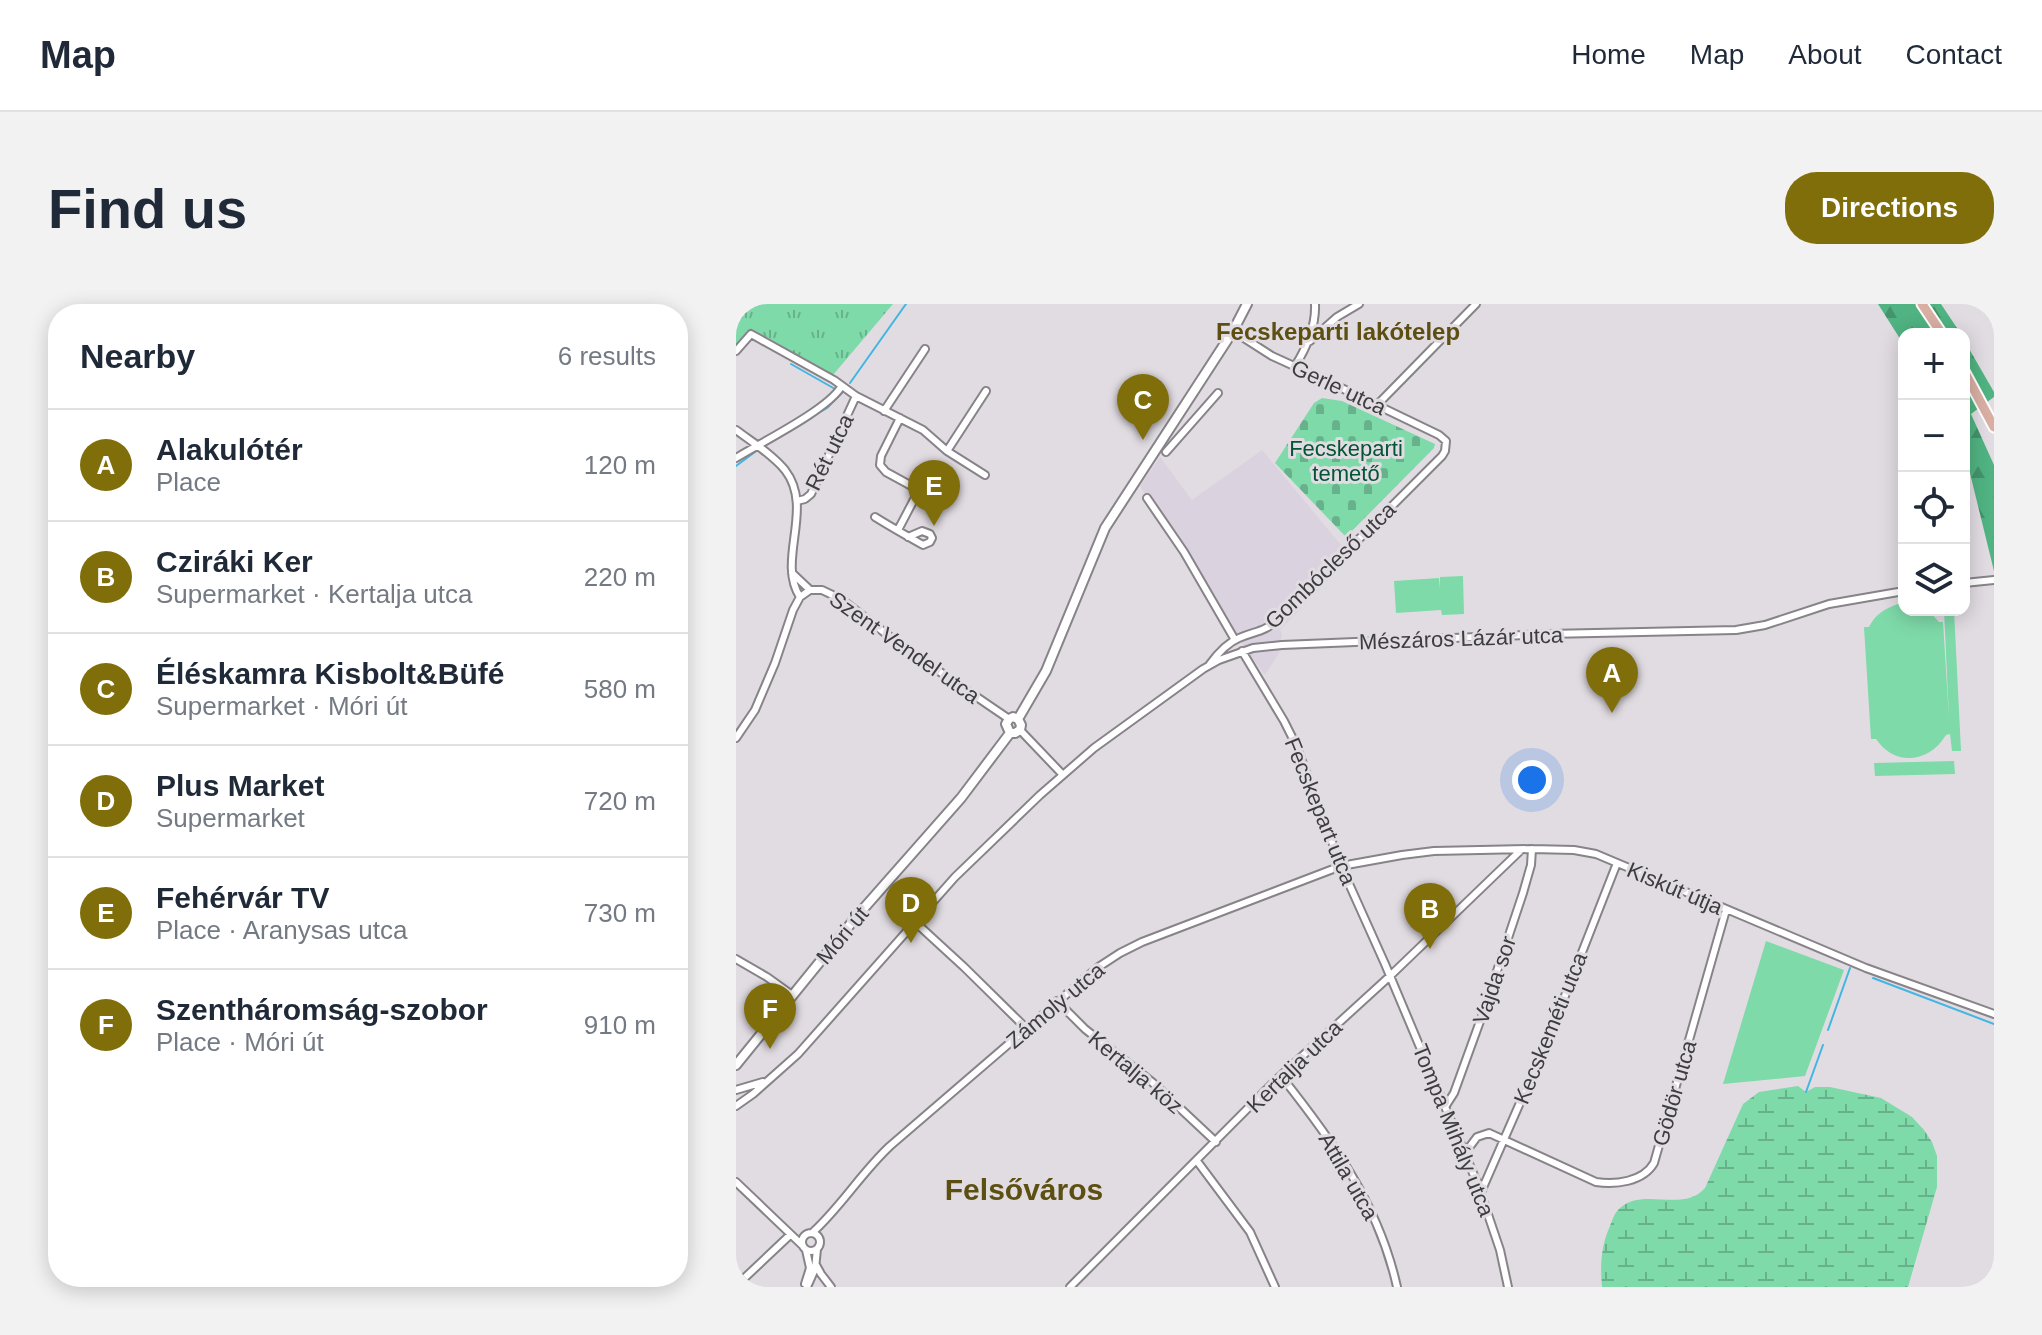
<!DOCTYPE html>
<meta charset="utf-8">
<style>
:root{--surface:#fff;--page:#f2f2f3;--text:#1f2937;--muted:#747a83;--line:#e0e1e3;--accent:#7f6e0a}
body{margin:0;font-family:Helvetica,sans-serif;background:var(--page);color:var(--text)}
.controls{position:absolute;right:24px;top:24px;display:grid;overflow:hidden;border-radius:16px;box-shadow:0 4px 20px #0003}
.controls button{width:72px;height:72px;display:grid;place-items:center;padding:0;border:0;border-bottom:2px solid var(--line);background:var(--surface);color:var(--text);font:40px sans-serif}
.you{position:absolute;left:796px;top:476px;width:28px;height:28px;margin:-20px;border:6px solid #fff;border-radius:50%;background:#1a73e8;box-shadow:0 0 0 12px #1a73e833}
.badge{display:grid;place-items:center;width:52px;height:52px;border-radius:50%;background:var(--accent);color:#fff;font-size:26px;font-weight:700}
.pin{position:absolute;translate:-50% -66px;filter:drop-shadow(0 2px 4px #0008)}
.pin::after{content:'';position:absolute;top:42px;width:28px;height:24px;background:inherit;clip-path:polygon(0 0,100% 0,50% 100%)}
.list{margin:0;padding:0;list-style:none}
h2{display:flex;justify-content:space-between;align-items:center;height:104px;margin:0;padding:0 32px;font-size:34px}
h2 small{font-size:26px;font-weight:400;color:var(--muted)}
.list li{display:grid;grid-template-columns:52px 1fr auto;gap:24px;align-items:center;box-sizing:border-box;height:112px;padding:0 32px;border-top:2px solid var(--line)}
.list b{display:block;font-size:30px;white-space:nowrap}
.list p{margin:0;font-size:26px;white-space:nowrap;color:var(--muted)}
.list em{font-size:26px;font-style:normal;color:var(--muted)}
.icon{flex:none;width:44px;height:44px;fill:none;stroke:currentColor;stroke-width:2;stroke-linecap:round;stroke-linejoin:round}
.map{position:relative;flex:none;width:1258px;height:983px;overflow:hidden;border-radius:32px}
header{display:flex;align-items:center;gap:48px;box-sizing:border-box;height:112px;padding:0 40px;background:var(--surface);border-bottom:2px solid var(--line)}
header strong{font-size:38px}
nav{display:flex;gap:44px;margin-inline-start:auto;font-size:28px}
.intro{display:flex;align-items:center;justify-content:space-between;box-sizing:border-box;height:192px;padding:0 48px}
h1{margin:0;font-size:56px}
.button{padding:20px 36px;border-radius:32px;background:var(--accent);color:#fff;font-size:28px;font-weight:700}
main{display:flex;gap:48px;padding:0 48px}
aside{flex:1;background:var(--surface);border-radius:32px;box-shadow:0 4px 20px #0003}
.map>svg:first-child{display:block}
.built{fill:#dbd2df}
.forest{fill:url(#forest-firs)}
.wetland{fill:url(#wetland-marsh)}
.cemetery{fill:url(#cemetery-stones)}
.park{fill:url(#park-tufts)}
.pitch{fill:#7edaa9}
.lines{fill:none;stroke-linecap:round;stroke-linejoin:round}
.stream{stroke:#42b6e2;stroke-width:2}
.street-casing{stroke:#878389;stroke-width:10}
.secondary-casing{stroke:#878389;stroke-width:12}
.primary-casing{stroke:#fff;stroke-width:13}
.street{stroke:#fff;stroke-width:6}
.secondary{stroke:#fff;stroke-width:8}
.primary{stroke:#d9afa4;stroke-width:9}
.labels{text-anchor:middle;stroke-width:6;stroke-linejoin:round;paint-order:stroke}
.street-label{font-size:22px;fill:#3d3c3e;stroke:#e1dce2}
.park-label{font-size:22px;fill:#035535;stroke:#e1dce2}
.neighbourhood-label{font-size:24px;font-weight:bold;fill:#5c4f11;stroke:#e1dce2}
.district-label{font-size:30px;font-weight:bold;fill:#5c4f11;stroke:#e1dce2}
</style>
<header>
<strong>Map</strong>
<nav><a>Home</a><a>Map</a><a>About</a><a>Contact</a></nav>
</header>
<div class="intro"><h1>Find us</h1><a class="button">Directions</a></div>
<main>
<aside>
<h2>Nearby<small>6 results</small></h2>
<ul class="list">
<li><span class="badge">A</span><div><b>Alakulótér</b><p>Place</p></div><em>120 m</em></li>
<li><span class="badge">B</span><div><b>Cziráki Ker</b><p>Supermarket · Kertalja utca</p></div><em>220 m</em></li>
<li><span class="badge">C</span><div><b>Éléskamra Kisbolt&amp;Büfé</b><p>Supermarket · Móri út</p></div><em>580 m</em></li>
<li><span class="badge">D</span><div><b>Plus Market</b><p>Supermarket</p></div><em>720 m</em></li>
<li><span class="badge">E</span><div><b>Fehérvár TV</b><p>Place · Aranysas utca</p></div><em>730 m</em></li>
<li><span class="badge">F</span><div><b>Szentháromság-szobor</b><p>Place · Móri út</p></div><em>910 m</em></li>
</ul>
</aside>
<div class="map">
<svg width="1258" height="983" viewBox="0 0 1258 983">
<defs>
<pattern id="forest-firs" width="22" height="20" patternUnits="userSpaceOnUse" patternTransform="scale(2)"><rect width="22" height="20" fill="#50b381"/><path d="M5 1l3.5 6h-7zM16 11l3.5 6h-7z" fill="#44936b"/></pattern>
<pattern id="wetland-marsh" width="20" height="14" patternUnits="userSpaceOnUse" patternTransform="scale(2)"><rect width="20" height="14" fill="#7edaa9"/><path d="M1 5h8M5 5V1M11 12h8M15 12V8" fill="none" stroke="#68b28b"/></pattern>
<pattern id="cemetery-stones" width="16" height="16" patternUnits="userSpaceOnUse" patternTransform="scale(2)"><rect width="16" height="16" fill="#7edaa9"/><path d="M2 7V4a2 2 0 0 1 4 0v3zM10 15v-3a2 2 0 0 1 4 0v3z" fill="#68b28b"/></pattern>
<pattern id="park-tufts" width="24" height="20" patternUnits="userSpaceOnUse" patternTransform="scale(2)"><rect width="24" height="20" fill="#7edaa9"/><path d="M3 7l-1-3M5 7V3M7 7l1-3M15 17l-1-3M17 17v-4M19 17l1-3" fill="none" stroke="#68b28b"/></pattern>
</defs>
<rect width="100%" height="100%" fill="#e1dce2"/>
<!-- built -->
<path class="built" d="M 526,146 L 615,253 L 544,326 L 546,331 L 543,349 L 529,371 L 499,331 L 404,182 L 424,153 L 456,196 Z"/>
<!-- forest -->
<path class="forest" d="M 1142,0 L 1205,0 L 1225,30 L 1168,30 L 1168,41 Z
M 1228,36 L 1258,88 L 1258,93 L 1235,110 L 1258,161 L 1258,267 L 1228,145 Z"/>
<!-- wetland -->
<path class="wetland" d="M 1062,782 L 1070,788 L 1079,783 L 1094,783 L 1145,794 L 1176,813 L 1188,826 L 1196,838 L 1201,852 L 1201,883 L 1172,983 L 866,983 C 864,961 865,942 874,922 C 876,917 878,910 882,906 C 905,881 947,910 969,884 L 1007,800 L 1023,788 Z"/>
<!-- cemetery -->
<path class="cemetery" d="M 586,94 L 606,97 L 699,140 L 698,144 L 610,233 L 539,159 L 578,99 Z"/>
<!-- park -->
<path class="park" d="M 0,0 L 157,0 L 97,71 L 16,25 L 0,45 Z"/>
<!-- pitch -->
<path class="pitch" d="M 727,272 L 728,310 L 706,311 L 705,306 L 660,309 L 658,277 L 703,274 L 704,285 L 704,273 Z
M 1162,300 L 1168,300 L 1168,306 L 1192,306 L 1203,318 L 1207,318 L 1213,415 L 1208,306 L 1218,306 L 1225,447 L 1216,447 L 1214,430 L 1210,431 C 1193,459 1159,463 1140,435 L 1135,435 L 1128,323 L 1133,323 C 1140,309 1149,305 1162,300 Z
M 1218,457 L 1219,470 L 1139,472 L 1138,459 Z
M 1030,637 L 1108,666 L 1069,772 L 987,780 Z"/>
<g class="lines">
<!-- stream -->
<path class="stream" d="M 55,60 L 99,85
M 114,79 L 170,0
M 62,121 L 91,104 L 106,89
M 28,142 L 40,135
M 0,162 L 23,145
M 1137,674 L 1258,720
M 1092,726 L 1114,664
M 1070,788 L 1087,741"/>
<defs>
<path id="street" d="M 574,37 L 601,13 L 623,0
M 0,47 L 15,30 L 98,76 L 120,92 L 187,126 L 211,147 L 249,171
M 559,62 C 571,43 580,23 579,0
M 641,101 L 740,0
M 148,107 L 189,45
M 164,114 L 145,152 L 144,161 L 150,168 L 194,192
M 0,126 C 16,138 36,150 49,166 C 79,205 40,256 64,293
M 211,147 L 250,87
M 430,148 L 482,89
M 0,154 C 26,138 91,106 105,83
M 411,194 L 448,248 L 499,336
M 61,197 L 69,195 L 75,190 L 120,92
M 139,213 C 155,223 171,232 187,241 L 194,238 L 196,234 L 194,230 L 186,227 L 172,233
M 162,226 L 183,186
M 56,269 L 74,286
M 1228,279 L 1258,276
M 506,347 L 548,417 L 560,441 L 605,562 L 649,660 L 742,881 L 764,946 L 772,983
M 474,360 C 482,349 491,339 503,334 C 522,326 526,329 543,315 L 706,152 L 709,147 L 710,137 L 703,131 L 593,78 L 536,52 L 497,27
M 284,426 L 327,471
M 0,434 L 19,406 L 39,359 L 57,306 L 64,293 L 74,286 L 86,286 L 105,295 L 166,342 L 273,415
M 179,618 L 228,663 L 290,724
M 0,655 L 31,673 L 56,691
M 321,697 L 349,725 L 416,778 L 480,838
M 545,772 C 596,836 643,901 661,983
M 0,786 L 27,778
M 0,802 L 17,790 L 62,750 L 219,573 L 304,491 L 358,444 L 467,365 L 483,356 L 517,344 L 546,341 L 812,330 L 1000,326 L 1029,321 L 1093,300 L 1168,287
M 709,803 L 718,789 L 747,709 L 787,589 L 795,561 L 796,545
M 729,849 L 741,833 L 753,829 L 860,878 C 879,881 907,878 918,859 L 990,606
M 461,857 L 514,928 L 539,983
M 0,878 L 66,941
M 745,888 L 814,730 L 881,559
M66 938a9 9 0 1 1 18 0a9 9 0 1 1-18 0Z
M 76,929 C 105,903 125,869 154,842 L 361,664 L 384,649 L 406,638 L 605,562 L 666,551 L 698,547 L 796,545 L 838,546 L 860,550 L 1130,664 L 1258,710
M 80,961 L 85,970 L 95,983
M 69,980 L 74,964 L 70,946
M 0,982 L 54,931
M 71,983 L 79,965 L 81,945
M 334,983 L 539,777 L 654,672 L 785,546"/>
<path id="secondary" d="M 282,415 L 310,367 L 369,224 L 497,27 L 511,0
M 274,429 L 270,420 L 273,415 L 277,413 L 282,415
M 274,429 L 279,429 L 284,426 L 285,421 L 282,415
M 0,761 L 121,612 L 225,494 L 274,429"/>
<path id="primary" d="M 1186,0 L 1206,30
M 1228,67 L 1258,123"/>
</defs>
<!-- street casing -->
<use href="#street" class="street-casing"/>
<!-- secondary casing -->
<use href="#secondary" class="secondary-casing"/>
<!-- primary casing -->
<use href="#primary" class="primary-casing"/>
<!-- street -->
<use href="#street" class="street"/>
<!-- secondary -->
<use href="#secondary" class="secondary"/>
<!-- primary -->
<use href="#primary" class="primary"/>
</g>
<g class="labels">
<!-- street labels -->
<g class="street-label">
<text transform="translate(603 83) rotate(25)" y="8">Gerle utca</text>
<text transform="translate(93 148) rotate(-64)" y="8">Rét utca</text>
<text transform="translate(594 261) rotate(-44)" y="8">Gombócleső utca</text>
<text transform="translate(725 334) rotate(-2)" y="8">Mészáros Lázár utca</text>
<text transform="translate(169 343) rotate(35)" y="8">Szent Vendel utca</text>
<text transform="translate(585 507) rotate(68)" y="8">Fecskepart utca</text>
<text transform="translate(939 584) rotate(23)" y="8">Kiskút útja</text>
<text transform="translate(106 631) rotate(-50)" y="8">Móri út</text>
<text transform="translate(758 676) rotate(-71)" y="8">Vajda sor</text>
<text transform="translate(319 701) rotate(-40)" y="8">Zámoly utca</text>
<text transform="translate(814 724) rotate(-68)" y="8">Kecskeméti utca</text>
<text transform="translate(558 762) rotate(-44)" y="8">Kertalja utca</text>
<text transform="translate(400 768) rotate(40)" y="8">Kertalja köz</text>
<text transform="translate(938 789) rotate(-74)" y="8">Gödör utca</text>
<text transform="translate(718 826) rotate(68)" y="8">Tompa Mihály utca</text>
<text transform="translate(613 872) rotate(60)" y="8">Attila utca</text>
</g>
<!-- park labels -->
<g class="park-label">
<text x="610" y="152">Fecskeparti<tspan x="610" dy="25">temető</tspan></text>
</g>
<!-- neighbourhood labels -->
<g class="neighbourhood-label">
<text x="602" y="36">Fecskeparti lakótelep</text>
</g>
<!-- district labels -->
<g class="district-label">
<text x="288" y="896">Felsőváros</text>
</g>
</g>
</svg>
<div class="controls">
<button>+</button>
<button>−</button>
<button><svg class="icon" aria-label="locate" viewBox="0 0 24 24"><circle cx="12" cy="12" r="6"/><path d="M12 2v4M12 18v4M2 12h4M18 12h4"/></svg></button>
<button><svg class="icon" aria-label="layers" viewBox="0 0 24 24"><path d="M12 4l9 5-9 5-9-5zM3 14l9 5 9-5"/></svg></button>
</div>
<div class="you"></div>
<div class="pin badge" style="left:876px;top:409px">A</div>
<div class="pin badge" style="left:694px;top:645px">B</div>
<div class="pin badge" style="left:407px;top:136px">C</div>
<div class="pin badge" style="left:175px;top:639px">D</div>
<div class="pin badge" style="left:198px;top:222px">E</div>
<div class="pin badge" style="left:34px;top:745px">F</div>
</div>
</main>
